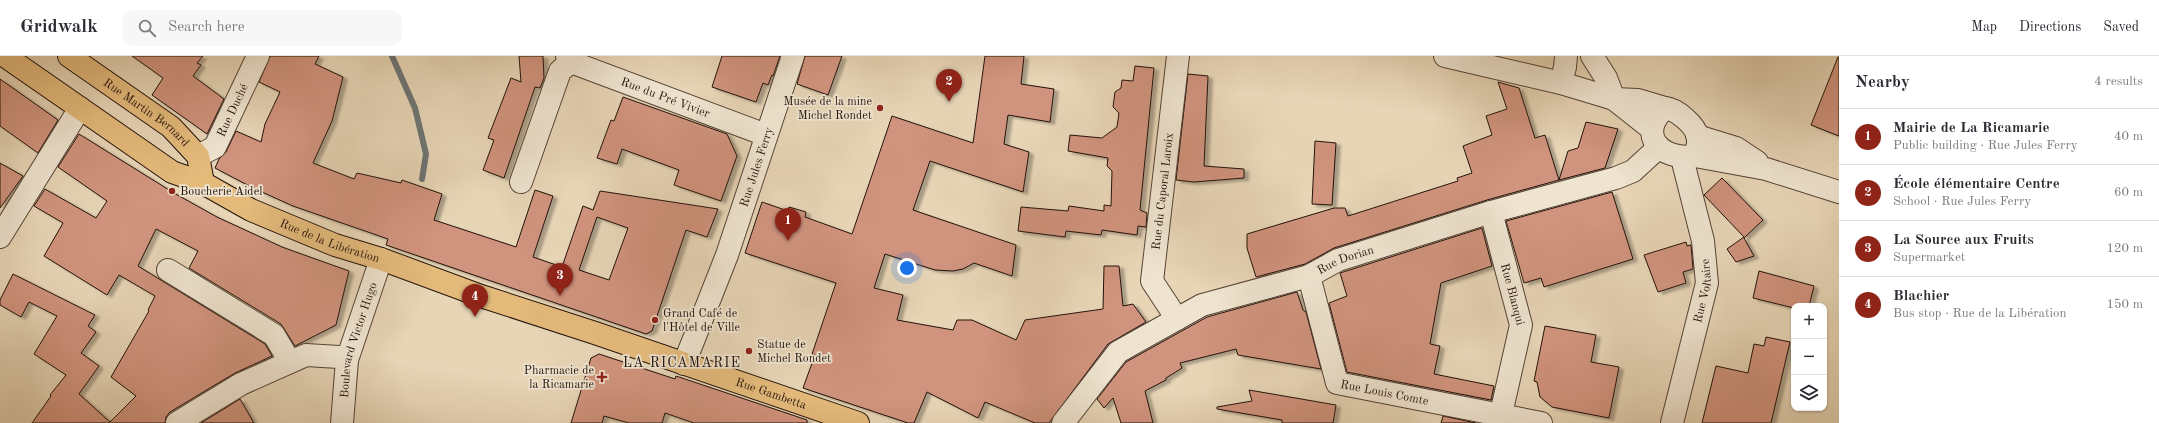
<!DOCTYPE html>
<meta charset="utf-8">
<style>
:root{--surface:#fff;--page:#f7f7f7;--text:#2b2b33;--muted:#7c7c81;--line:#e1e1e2;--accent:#8f2418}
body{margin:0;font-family:"Old Standard TT",serif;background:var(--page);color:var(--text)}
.controls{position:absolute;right:12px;bottom:12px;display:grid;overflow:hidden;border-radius:8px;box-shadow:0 1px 3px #0004}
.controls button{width:36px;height:36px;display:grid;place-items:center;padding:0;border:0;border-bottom:1px solid var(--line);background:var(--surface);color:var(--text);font:20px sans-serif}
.you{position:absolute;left:907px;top:212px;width:14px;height:14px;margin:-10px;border:3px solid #fff;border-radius:50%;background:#1a73e8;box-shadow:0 0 0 6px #1a73e833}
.badge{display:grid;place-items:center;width:26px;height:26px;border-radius:50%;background:var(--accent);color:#fff;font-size:13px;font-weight:700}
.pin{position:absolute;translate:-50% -33px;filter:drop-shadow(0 1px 2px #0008)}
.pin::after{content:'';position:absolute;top:21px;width:14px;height:12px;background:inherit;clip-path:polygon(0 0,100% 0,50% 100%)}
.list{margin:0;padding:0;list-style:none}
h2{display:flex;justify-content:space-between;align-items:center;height:52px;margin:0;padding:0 16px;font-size:17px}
h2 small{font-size:13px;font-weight:400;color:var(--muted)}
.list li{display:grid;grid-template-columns:26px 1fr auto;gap:12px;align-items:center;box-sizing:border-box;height:56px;padding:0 16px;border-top:1px solid var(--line)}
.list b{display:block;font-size:15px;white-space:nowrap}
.list p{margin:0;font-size:13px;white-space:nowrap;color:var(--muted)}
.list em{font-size:13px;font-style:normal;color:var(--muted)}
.icon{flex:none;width:22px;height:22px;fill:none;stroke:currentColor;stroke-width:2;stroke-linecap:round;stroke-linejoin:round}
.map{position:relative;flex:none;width:1839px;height:367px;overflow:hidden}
header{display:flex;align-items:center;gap:24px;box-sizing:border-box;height:56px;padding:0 20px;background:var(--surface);border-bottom:1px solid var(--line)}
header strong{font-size:19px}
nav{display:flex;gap:22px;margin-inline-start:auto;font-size:14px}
.search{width:280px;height:36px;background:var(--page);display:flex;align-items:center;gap:10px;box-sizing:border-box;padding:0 14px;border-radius:12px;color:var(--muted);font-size:15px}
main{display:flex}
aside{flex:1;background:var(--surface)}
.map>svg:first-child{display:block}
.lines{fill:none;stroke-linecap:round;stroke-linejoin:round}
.stream{stroke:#6c7474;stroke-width:6}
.building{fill:#d0937d;stroke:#23120b;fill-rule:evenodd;filter:url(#shadow)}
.minor-casing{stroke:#544336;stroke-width:24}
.major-casing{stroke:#23120b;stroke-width:24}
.minor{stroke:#efe4d0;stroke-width:22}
.major{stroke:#e4ba7b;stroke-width:22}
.poi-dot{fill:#8f2418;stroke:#efe4d0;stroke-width:1.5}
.labels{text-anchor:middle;stroke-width:3.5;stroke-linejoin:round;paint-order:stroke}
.street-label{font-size:12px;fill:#23120b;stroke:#efe4d0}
.poi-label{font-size:12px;fill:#23120b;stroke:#efe4d0;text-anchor:start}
.quarter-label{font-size:14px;letter-spacing:1px;fill:#23120b;stroke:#efe4d0}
</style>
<header>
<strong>Gridwalk</strong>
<div class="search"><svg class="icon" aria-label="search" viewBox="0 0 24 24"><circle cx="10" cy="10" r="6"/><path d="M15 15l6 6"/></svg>Search here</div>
<nav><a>Map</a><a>Directions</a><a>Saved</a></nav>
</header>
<main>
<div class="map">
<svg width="1839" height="367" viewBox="0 0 1839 367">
<defs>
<filter id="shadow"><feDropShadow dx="4.5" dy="2.5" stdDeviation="1" flood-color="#0004"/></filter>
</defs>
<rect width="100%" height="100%" fill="#e7d5b6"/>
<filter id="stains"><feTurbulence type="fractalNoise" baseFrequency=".005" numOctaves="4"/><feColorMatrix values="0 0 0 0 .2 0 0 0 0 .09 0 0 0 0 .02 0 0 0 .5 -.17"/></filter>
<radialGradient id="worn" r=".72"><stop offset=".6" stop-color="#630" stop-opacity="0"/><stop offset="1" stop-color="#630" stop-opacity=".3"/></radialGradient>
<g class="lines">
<!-- stream -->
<path class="stream" d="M 392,0 L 415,52 L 426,98 L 422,123"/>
</g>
<!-- building -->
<path class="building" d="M 132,0 L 203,0 L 197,7 L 201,9 L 193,20 L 224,43 L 207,78 L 152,39 L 163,22 Z
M 270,0 L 319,0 L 315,8 L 343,21 L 332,65 L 313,107 L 354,123 L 357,117 L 401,127 L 402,124 L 442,138 L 434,164 L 516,191 L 535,134 L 553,140 L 533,201 L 562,211 L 583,150 L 593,154 L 600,135 L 718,153 L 707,181 L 686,174 L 652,275 L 646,278 L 386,189 L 388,183 L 293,150 L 253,132 L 215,112 L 219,103 L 226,96 L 236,75 L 261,86 L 265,68 L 280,36 L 259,26 ZM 597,161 L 628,172 L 609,224 L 579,214 Z
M 519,0 L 543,0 L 544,22 L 540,32 L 535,31 L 504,122 L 483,114 L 494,84 L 488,82 L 511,22 L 521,26 Z
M 722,0 L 780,0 L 773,20 L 772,19 L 768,29 L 763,27 L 756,46 L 712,31 Z
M 805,0 L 842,0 L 828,39 L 797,28 Z
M 985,0 L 1024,0 L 1021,28 L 1054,33 L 1050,66 L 1008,59 L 1004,88 L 1029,96 L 1023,136 L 930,105 L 913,154 L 1016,189 L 1012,220 L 974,207 L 963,213 L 953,215 L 935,214 L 885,198 L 874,232 L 903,239 L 897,264 L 953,274 L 957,264 L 972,264 L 1016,284 L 1025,264 L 1103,253 L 1104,210 L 1119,210 L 1123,250 L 1133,248 L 1146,266 L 1108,288 L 1049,367 L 1035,367 L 985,346 L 978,362 L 927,336 L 914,367 L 908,367 L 803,332 L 815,299 L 812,298 L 836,227 L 745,197 L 762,146 L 788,155 L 789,151 L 806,156 L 805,161 L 852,178 L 892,60 L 973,87 Z
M 1838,1 L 1839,1 L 1839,80 L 1811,69 Z
M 1135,10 L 1154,12 L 1140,154 L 1147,157 L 1146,171 L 1138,170 L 1137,179 L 1102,174 L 1101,179 L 1066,175 L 1065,181 L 1018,175 L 1021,151 L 1068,155 L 1069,150 L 1104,155 L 1104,149 L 1111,150 L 1112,115 L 1107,110 L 1108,102 L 1068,95 L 1070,79 L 1102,82 L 1117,71 L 1119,57 L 1113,51 L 1115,36 L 1121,32 L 1122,24 L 1133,25 Z
M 1188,18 L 1208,20 L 1204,110 L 1244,113 L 1244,122 L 1194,126 L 1176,124 Z
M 0,23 L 58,64 L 38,97 L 0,70 Z
M 1498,26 L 1519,32 L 1535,82 L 1545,79 L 1559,124 L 1487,144 L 1334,192 L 1305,208 L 1256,221 L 1247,192 L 1247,178 L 1334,152 L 1345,152 L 1348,160 L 1458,125 L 1457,122 L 1472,117 L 1463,90 L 1492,79 L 1486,60 L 1507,53 Z
M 623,41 L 727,78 L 737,100 L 721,145 L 674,129 L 679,114 L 622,93 L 617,108 L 597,102 L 611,64 L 614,65 Z
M 1586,66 L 1618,73 L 1605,112 L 1559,124 L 1568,95 L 1578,92 Z
M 79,78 L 174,137 L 217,161 L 282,191 L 349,215 L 336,269 L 295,290 L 281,268 L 189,212 L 198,195 L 156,173 L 138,210 L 265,288 L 272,300 L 235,317 L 170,356 L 166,361 L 165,367 L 32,367 L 51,340 L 50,339 L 66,319 L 34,298 L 57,260 L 29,246 L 21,261 L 0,249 L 0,244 L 13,218 L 95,259 L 88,270 L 96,276 L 81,297 L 99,310 L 79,338 L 110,366 L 136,340 L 111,321 L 149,255 L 148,254 L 155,240 L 119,219 L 107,239 L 44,200 L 63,167 L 34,150 L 45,133 L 96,162 L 107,145 L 58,111 Z
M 1315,85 L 1336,87 L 1332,149 L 1312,148 Z
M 0,107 L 23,120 L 0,152 Z
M 1722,122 L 1763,164 L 1744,182 L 1754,200 L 1736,206 L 1727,193 L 1744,181 L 1704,139 Z
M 1612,136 L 1633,203 L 1544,231 L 1541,222 L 1524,227 L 1506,165 Z
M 1482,172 L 1492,210 L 1441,227 L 1430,288 L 1440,290 L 1434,318 L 1494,330 L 1491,344 L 1347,316 L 1329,247 L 1347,240 L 1340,217 Z
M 1686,186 L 1687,190 L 1691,189 L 1693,213 L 1683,216 L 1686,227 L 1658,236 L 1644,199 Z
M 1759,215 L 1814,230 L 1809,250 L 1794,250 L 1794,252 L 1753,242 Z
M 1297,236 L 1303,254 L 1306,256 L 1321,313 L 1238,299 L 1236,293 L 1180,307 L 1182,312 L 1166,322 L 1166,324 L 1145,335 L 1153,367 L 1121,367 L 1113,342 L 1104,352 L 1097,343 L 1126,306 L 1207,261 Z
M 1545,270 L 1596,279 L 1591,306 L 1619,311 L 1609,362 L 1552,351 L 1540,341 L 1537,326 L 1534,325 Z
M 1766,281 L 1790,286 L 1771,367 L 1702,367 L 1716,310 L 1748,317 L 1754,288 L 1764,290 Z
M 599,298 L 675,323 L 676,320 L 807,364 L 807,367 L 694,367 L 665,357 L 662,367 L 629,367 L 604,360 L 602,367 L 571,367 L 591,302 Z
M 1249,334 L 1336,349 L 1333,367 L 1282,367 L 1282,364 L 1217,353 L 1217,351 L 1252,345 Z
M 240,343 L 254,367 L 201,367 Z
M 1443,360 L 1476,367 L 1441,367 Z"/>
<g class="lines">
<defs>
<g id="minor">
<path id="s1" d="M 567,0 L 571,6 L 766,79"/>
<path d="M 1445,0 L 1561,27 L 1614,43 L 1638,44 L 1665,52"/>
<path d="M 1592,0 L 1606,22 L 1614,43"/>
<path d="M 1561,27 L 1565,11 L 1566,0"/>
<path d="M 1614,43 L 1652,73"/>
<path d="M 1665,52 C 1677,53 1695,69 1698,81 C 1699,88 1697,94 1695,100 C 1661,105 1636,79 1665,52 Z"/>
<path d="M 1697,80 L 1736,92 L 1757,106"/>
<path id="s2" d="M 198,100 L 215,91 L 258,0"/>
<path d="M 1695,100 L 1766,113 L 1839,136"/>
<path d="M 521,126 L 560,15 L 571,6"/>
<path id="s3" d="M 1491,156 L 1521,269 L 1499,367"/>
<path d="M 0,181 L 80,52"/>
<path d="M 168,214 L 274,279 L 290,306"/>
<path id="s4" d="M 1309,220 L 1337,327 L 1541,367"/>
<path id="s5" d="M 1177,263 L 1152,225 L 1178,0"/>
<path id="s6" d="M 684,308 L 727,199 L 793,0"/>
<path d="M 177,367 L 241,328 L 306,299 L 339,301 L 347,304"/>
<path id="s7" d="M 342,367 L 347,304 L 381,203"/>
<path id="s8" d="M 1063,367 L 1118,296 L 1202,249 L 1309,220 L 1338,204 L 1491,156 L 1616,122 L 1633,115 L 1659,91"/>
<path id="s9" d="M 1672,367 L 1707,227 L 1703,185 L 1682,102"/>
</g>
<g id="major">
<path id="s10" d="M 5,0 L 172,116 L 203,127 L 251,154 L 335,189 L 381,203 L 481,240 L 595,277 L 858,367"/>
<path id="s11" d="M 69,0 L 171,71 L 198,100 L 203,127"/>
</g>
</defs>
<!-- minor casing -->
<use href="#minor" class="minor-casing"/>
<!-- major casing -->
<use href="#major" class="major-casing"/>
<!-- minor -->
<use href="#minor" class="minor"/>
<!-- major -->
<use href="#major" class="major"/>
</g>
<!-- markers -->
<g class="poi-dot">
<circle cx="880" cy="52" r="4"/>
<circle cx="172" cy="135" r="4"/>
<circle cx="655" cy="264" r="4"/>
<circle cx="749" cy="295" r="4"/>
<path d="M600 315h4v4h4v4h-4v4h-4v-4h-4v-4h4z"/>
</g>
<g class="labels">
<!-- street labels -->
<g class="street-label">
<text dy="4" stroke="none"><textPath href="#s1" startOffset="108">Rue du Pré Vivier</textPath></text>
<text dy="4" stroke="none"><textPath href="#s2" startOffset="60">Rue Duché</textPath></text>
<text dy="4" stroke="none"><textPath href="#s11" startOffset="96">Rue Martin Bernard</textPath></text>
<text dy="4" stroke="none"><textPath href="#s6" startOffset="210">Rue Jules Ferry</textPath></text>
<text dy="4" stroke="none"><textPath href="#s5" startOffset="136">Rue du Caporal Laroix</textPath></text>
<text dy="4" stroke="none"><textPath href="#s10" startOffset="376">Rue de la Libération</textPath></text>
<text dy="4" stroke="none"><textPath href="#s8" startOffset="337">Rue Dorian</textPath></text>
<text dy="4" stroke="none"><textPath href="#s9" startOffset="136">Rue Voltaire</textPath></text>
<text dy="4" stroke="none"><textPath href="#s3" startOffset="85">Rue Blanqui</textPath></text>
<text dy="4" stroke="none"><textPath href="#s7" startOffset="85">Boulevard Victor Hugo</textPath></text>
<text dy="4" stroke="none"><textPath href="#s4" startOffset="159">Rue Louis Comte</textPath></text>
<text dy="4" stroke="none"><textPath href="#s10" startOffset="843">Rue Gambetta</textPath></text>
</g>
<!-- poi labels -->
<g class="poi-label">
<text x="872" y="49" text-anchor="end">Musée de la mine<tspan x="872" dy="14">Michel Rondet</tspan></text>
<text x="180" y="139">Boucherie Aidel</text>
<text x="663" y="261">Grand Café de<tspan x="663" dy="14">l'Hôtel de Ville</tspan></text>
<text x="757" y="292">Statue de<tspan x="757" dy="14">Michel Rondet</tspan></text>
<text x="594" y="318" text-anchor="end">Pharmacie de<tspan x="594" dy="14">la Ricamarie</tspan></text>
</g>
<!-- quarter labels -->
<g class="quarter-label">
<text x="682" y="311">LA RICAMARIE</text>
</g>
</g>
<rect width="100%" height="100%" filter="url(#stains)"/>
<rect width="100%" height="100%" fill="url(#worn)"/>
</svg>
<div class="controls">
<button>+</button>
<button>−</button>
<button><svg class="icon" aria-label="layers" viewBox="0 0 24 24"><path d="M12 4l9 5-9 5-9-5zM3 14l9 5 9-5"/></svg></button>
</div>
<div class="you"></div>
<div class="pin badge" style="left:788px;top:185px">1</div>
<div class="pin badge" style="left:949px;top:46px">2</div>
<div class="pin badge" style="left:560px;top:240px">3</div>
<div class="pin badge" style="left:475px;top:261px">4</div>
</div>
<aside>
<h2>Nearby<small>4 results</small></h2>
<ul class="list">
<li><span class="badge">1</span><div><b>Mairie de La Ricamarie</b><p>Public building · Rue Jules Ferry</p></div><em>40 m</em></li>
<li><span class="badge">2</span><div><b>École élémentaire Centre</b><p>School · Rue Jules Ferry</p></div><em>60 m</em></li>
<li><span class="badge">3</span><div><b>La Source aux Fruits</b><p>Supermarket</p></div><em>120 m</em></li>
<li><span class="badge">4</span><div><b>Blachier</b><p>Bus stop · Rue de la Libération</p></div><em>150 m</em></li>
</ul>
</aside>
</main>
